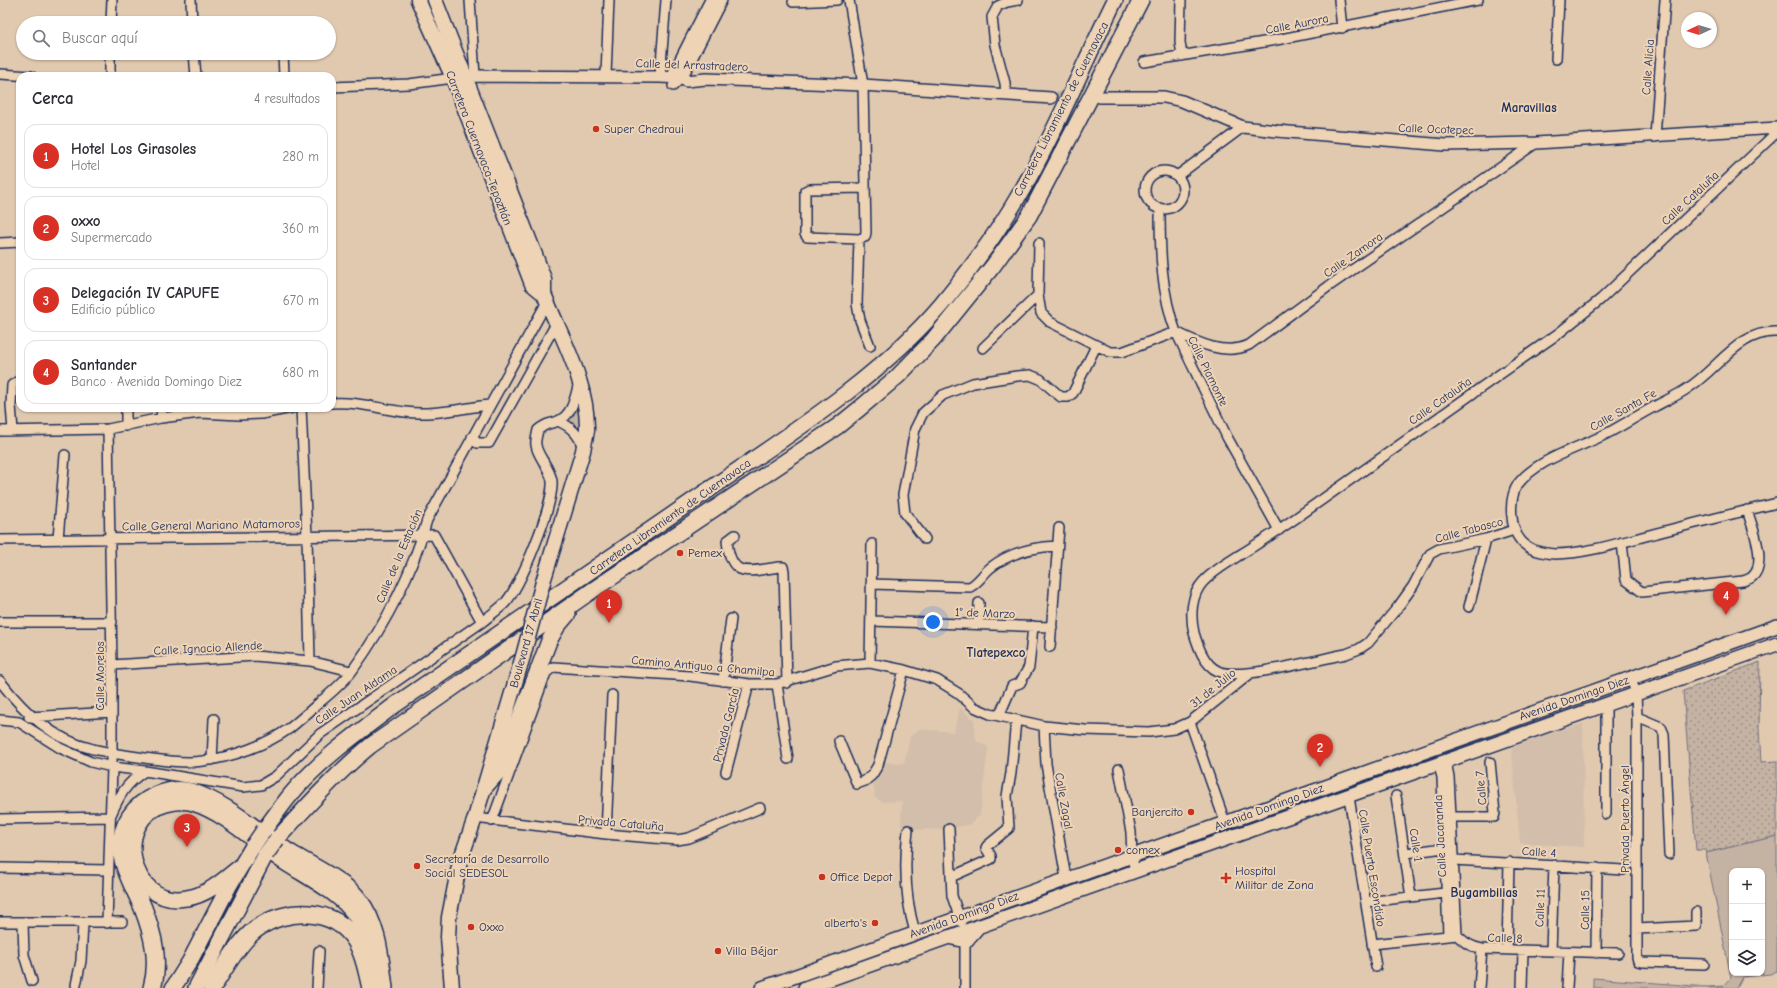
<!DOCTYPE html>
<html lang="es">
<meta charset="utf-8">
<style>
:root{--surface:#fff;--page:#f7f7f7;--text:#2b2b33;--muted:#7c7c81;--line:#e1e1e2;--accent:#d93025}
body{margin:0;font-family:"Comic Neue",sans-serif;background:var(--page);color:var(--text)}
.controls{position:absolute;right:12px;bottom:12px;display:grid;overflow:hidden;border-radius:8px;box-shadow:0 1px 3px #0004}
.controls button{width:36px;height:36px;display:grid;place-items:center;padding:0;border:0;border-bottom:1px solid var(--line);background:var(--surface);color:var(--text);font:20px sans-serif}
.compass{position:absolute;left:1681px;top:12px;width:36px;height:36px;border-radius:50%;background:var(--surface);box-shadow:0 1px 3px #0004;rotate:266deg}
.you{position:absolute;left:933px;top:622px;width:14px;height:14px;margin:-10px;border:3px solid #fff;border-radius:50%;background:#1a73e8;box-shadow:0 0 0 6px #1a73e833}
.badge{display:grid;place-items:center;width:26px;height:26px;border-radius:50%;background:var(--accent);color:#fff;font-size:13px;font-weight:700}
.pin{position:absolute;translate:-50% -33px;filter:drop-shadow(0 1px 2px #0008)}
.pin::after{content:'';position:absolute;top:21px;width:14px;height:12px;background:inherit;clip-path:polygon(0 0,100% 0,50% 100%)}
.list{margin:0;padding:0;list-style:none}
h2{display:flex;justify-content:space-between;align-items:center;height:52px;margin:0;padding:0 16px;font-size:17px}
h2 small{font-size:13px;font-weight:400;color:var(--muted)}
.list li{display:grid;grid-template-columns:26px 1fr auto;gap:12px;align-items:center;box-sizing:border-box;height:64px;margin:0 8px 8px;padding:0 8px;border:1px solid var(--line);border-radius:12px}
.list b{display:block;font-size:15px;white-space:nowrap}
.list p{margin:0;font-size:13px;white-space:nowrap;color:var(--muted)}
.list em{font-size:13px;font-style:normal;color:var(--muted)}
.icon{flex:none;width:22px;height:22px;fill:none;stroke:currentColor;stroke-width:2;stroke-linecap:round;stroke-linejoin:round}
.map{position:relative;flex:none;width:1777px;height:988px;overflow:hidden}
.search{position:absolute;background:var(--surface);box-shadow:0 1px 3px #0004;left:16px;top:16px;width:320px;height:44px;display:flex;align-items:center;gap:10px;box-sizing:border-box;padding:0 14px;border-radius:22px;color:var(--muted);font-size:15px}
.panel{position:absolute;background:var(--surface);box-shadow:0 1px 3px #0004;left:16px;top:72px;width:320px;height:340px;border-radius:12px}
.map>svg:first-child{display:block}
.built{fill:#d2beaa}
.grass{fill:url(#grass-dots);stroke:#707080}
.garden{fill:#c4b2a3;stroke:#707080;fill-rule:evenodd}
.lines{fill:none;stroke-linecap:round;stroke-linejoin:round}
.tertiary-tunnel{stroke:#b9aaa0;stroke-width:11;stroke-dasharray:11 5.5;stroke-linecap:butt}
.minor-casing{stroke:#1b2f5e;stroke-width:12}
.tertiary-casing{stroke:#1b2f5e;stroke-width:14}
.secondary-casing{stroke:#1b2f5e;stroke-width:16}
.primary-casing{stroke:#1b2f5e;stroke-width:17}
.trunk-casing{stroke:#1b2f5e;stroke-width:18}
.motorway-casing{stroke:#1b2f5e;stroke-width:20}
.minor{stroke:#eed3b5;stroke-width:9}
.tertiary{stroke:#eed3b5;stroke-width:11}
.secondary{stroke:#eed3b5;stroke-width:13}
.primary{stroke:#eed3b5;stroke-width:14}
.trunk{stroke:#eed3b5;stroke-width:15}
.motorway{stroke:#eed3b5;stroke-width:17}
.primary-bridge-casing{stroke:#1b2f5e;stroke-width:17;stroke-linecap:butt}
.trunk-bridge-casing{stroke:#1b2f5e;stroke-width:18;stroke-linecap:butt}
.primary-bridge{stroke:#eed3b5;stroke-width:14}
.trunk-bridge{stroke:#eed3b5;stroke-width:15}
.poi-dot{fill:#c8321e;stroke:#eed3b5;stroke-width:1.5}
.labels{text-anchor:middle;stroke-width:4;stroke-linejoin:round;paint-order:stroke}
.street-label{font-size:12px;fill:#1b2f5e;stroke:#eed3b5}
.poi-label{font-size:12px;fill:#1b2f5e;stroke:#eed3b5;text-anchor:start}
.neighbourhood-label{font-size:13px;font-weight:bold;fill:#1b2f5e;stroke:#eed3b5}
</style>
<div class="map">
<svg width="1777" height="988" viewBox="0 0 1777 988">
<defs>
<pattern id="grass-dots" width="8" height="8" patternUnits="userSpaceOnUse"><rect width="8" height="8" fill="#c4b2a3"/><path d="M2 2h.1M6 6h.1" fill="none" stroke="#9e9188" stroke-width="1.8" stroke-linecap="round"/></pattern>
</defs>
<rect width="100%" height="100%" fill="#e1c9b0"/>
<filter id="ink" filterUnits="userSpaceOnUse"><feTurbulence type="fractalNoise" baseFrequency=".025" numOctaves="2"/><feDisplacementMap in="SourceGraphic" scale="8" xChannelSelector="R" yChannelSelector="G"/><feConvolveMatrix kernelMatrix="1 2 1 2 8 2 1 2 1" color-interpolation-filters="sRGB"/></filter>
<g filter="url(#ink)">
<!-- built -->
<path class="built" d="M 960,708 L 974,720 L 976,741 L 988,747 L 980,815 L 970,824 L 949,829 L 903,830 L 901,825 L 902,801 L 884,802 L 875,798 L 873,777 L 881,762 L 899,764 L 904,763 L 910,737 L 919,729 L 954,732 Z
M 1583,724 L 1584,847 L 1520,843 L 1511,744 Z"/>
<!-- grass -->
<path class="grass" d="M 1760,662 L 1759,728 L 1761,762 L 1777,761 L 1777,836 L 1706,853 L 1705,850 L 1696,850 L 1683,691 Z"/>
<!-- garden -->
<path class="garden" d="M 580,396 L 580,430 L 565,420 L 578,408 Z
M 1777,836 L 1777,971 L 1770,974 L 1743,977 L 1737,988 L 1593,988 L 1593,978 L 1708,987 L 1724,986 L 1731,978 L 1706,853 ZM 1732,871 L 1762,871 L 1762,973 L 1732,973 Z"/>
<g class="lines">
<!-- tertiary-tunnel -->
<path class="tertiary-tunnel" d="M 1051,98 L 1096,97"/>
<defs>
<path id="minor" d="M 191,0 L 192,23
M 470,0 L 475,76
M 849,0 L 863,85 L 866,232 L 865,237 L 859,239 L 807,237 L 805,234 L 805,191 L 809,189 L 865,188
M 1181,0 L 1180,42 L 1182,56
M 1339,0 L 1342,28
M 793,2 L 837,0
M 111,23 L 112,0
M 194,53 L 196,76
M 283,53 L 284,76
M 1556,59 L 1559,0
M 1144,62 L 1276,40 L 1478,0
M 0,74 L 31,76
M 606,75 L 609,0
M 110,76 L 110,53
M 660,77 L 666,0
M 673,86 L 681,78
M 332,87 L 409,84 L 453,78
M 1006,95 L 1005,83 L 995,45 L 992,17 L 998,6 L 1007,2 L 1018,0
M 1655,137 L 1665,0
M1145 190a19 19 0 1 1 38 0a19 19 0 1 1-38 0Z
M 1177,176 L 1243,127
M 1160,208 C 1160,250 1161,293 1176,332 L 1227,437 L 1279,530
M 859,239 L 857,304 L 860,320 L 870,346
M 0,243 L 20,242
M 1039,243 L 1038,295 L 1041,313 L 1050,322 L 1110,352 L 1122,352 L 1176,332 C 1198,343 1225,356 1249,345 L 1329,286 L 1536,143
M 1777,332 C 1739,330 1717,370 1688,388 C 1677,396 1664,401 1652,408 C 1637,416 1623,425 1608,433 C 1580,448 1538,458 1518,484 C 1508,499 1510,528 1521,541 C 1530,551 1543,553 1555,554 C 1583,554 1616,544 1642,537 C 1687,525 1732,514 1777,503
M 983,348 L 1038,295
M 332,403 C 356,401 380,409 405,412 C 433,416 461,408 490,405
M 301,408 L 307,536 L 310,661
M 161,418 L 162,408
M 558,421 C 572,427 579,435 583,448
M 126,426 L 126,408
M 0,431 L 108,429 L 161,418 L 200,413 L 239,415 L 261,414 L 292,408
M 13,431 L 11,405 L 12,385 L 20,380
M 472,437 L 477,443 L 489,443 L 556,324
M 1514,530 L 1486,539 L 1439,549 L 1430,554 L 1413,586 L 1398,607 L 1368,643 L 1359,649 L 1346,654 C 1319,659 1240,681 1218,671 C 1204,665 1198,646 1194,633 C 1190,616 1191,595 1203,582 C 1213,571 1226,564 1238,556 C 1258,544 1277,531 1296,518 C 1384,456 1471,394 1559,333 L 1601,299 L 1777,132
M 735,535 L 727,541 C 731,580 749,571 779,567 L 783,567 L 784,571 L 787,683
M 58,539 L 65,455
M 925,539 L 905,513 L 903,495 L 915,429 L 923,413 L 943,395 L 973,383 L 1017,376 L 1030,375 L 1040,379 L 1061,397 L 1068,397 L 1073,393 L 1096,346
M 0,540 L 434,535 L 482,622
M 1622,542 L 1626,580 L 1642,592 L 1743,581 C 1746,580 1750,579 1752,577 C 1768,564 1752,526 1747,510
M 871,584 L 970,587 C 979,582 983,574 990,568 C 1010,552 1033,547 1057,546
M 1469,607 L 1486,539
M 871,621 L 1052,627
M 0,622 L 112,622
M 978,624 L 979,603
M 1050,647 L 1059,528
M 870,663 L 872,544
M 112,665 L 255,656 L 310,661 L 351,671
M 1631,678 L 1636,694 L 1637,717 L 1637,957 L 1638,961 L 1643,962 L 1704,964
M 0,681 C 24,712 53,740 93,749 C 105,752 118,754 131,756 C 153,759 182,764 203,761 C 233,757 266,745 290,728 C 300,720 310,711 320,702 C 331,693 343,683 352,671 C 385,625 412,574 427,520 L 547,302
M 723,681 L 731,619
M 777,684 L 788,759
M 1606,705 L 1606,814
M 999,716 L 1012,686 L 1020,683 L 1029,667 L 1033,626
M 29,717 L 112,712
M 1637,717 L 1661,727 L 1664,734 L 1669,854
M 0,720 L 19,722 L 60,748 L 91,762 L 112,767 L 145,771 L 243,787 L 261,785 L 276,776 L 320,734 L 482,622 C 489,616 498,610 505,603 C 521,586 554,504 552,481 C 550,467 537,456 536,445 C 535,441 537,435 538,430 C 548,422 548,425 558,421 C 573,415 575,396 579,383
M 1190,722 L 1225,822
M 1044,726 L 1046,764 L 1066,878
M 839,741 L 857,784 L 865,781 L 872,775 L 878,765 L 904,670
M 212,760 L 214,719
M 1446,761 L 1449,777 L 1457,935
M 1438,763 L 1442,777 L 1448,935
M 1119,769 L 1131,832 L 1132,856 L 1135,872
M 726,772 L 749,684
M 1396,796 L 1411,897
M 1349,797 L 1376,967
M 1452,817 L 1494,817 L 1495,813 L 1490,762
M 475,818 L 606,834 L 677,840 L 689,838 L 760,808
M 0,819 L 110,817 C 119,796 126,783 145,771
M 492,821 L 546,673 L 553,667 L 690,676 L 749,684 L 777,684 L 836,666 L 870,663 L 904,670 L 937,680 L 958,693 L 974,707 L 990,714 L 1044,726 L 1085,730 L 1149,732 L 1174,729 L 1190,722 L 1251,673
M 949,829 L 952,896 L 961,922
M 908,830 C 904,864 905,899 915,932
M 606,834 L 612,695
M 1406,853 L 1444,848
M 1454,860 L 1623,870
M 0,868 L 108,870
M 951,877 L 991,859 L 991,856 L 986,848 L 987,846 L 1009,828 L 1007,796 L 1011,773 L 1016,720
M 1366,902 L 1445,893
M 0,922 L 122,922
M 23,923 L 24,955 L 32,981
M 107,923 L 112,767 L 112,665 L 108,429
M 1637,929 L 1696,926 L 1696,912
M 1372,944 L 1457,935 C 1465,943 1471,947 1482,949 L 1618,953
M 1507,949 L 1509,862
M 1551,951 L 1554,865
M 1596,953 L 1597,868
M 76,985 L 81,961 L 83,923
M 317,988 L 319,951
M 965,988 L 965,936
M 1479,988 L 1482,949
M 1522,988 L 1523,950
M 1567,988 L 1569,952"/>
<path id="tertiary" d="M 672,77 L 711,0
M 457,78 L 475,76 L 660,77 L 681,78 L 686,81 L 706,79 L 863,85 L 1051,98
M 681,78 L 721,0
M 1100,97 L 1164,97 L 1182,101 L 1243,127 L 1277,131 L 1445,145 L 1536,143 L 1777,128"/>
<path id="secondary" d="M 948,937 L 966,941 L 979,926
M 762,988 L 1777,626
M 805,988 C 1129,873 1453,758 1777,644"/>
<path id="primary" d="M 418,0 L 453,78 L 532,284 L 544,294
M 435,0 L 534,252 L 544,279 L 544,294 C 561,337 588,382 587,430 C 586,437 584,444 583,451 L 543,582
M 452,988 L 448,937 L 449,917 L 460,861 L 475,818 L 523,656"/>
<path id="trunk" d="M 484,788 L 500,770 L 549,641 L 557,627 L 568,614
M 264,830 C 273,818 282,805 292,793 C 321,759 359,732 395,705 C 499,634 603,563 707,491 C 787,436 878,379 941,305 C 960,282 978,259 994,235 C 1043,164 1077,77 1115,0
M 277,839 C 307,806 336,774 370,746 L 593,590 L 838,426 L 859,409 L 898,376 L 933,340 L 993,266 L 1029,216 L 1141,0
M 241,866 C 226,878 208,895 187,898 C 129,909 111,818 166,804 C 174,802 184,800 193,803 C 228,814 258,846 289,865 C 332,892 367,907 372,964
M 173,988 L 190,961 L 229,886 L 253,846
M 196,988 L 266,854"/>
<path id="motorway" d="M 152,988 C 160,961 153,934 143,908 C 131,878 109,851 130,817 C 141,799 170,786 190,792 C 225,802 261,835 291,854 C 309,865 346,883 358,899 C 378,925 380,957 384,988
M 212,988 C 223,970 239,942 256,929 C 286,907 335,907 356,941 C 365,955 367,972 371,988"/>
</defs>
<!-- minor casing -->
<use href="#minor" class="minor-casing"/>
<!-- tertiary casing -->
<use href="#tertiary" class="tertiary-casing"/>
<!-- secondary casing -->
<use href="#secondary" class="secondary-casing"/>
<!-- primary casing -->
<use href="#primary" class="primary-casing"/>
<!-- trunk casing -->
<use href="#trunk" class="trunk-casing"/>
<!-- motorway casing -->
<use href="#motorway" class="motorway-casing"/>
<!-- minor -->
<use href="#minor" class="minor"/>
<!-- tertiary -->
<use href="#tertiary" class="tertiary"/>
<!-- secondary -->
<use href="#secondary" class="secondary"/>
<!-- primary -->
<use href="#primary" class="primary"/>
<!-- trunk -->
<use href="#trunk" class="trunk"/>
<!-- motorway -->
<use href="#motorway" class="motorway"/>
<defs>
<path id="primary-bridge" d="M 523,656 L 543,582"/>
<path id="trunk-bridge" d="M 253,846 L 264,830
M 266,854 L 277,839"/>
</defs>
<!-- primary-bridge casing -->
<use href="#primary-bridge" class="primary-bridge-casing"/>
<!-- trunk-bridge casing -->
<use href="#trunk-bridge" class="trunk-bridge-casing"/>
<!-- primary-bridge -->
<use href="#primary-bridge" class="primary-bridge"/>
<!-- trunk-bridge -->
<use href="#trunk-bridge" class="trunk-bridge"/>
</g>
</g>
<!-- markers -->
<g class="poi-dot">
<circle cx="596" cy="129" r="4"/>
<circle cx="680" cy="553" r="4"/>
<circle cx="1191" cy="812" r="4"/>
<circle cx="1118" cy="850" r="4"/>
<circle cx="417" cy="866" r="4"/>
<circle cx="822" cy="877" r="4"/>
<path d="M1224 872h4v4h4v4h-4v4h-4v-4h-4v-4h4z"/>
<circle cx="875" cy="923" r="4"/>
<circle cx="471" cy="927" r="4"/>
<circle cx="718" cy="951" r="4"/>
</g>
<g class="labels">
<!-- street labels -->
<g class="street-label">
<text transform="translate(1297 24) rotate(-11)" y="4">Calle Aurora</text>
<text transform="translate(692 65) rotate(2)" y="4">Calle del Arrastradero</text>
<text transform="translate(1648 67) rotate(-86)" y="4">Calle Alicia</text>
<text transform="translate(1061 109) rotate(-63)" y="4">Carretera Libramiento de Cuernavaca</text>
<text transform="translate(1436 129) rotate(2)" y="4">Calle Ocotepec</text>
<text transform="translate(479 148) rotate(69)" y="4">Carretera Cuernavaca-Tepoztlán</text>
<text transform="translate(1690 198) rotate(-43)" y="4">Calle Cataluña</text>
<text transform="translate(1353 255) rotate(-35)" y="4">Calle Zamora</text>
<text transform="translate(1208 371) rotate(64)" y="4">Calle Piamonte</text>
<text transform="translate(1440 401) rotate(-35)" y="4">Calle Cataluña</text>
<text transform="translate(1623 410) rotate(-29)" y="4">Calle Santa Fe</text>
<text transform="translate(670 517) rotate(-35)" y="4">Carretera Libramiento de Cuernavaca</text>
<text transform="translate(211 525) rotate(-1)" y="4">Calle General Mariano Matamoros</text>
<text transform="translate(1469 530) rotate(-15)" y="4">Calle Tabasco</text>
<text transform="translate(399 556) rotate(-67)" y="4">Calle de la Estación</text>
<text transform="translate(985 613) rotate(2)" y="4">1° de Marzo</text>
<text transform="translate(526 643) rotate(-74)" y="4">Boulevard 17 Abril</text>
<text transform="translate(208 648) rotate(-3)" y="4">Calle Ignacio Allende</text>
<text transform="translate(703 666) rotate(5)" y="4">Camino Antiguo a Chamilpa</text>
<text transform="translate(100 676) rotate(-90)" y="4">Calle Morelos</text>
<text transform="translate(1213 688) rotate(-39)" y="4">31 de Julio</text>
<text transform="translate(356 695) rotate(-34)" y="4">Calle Juan Aldama</text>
<text transform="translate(1574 698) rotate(-19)" y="4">Avenida Domingo Diez</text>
<text transform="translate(726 725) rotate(-76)" y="4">Privada García</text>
<text transform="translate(1481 788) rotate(-95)" y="4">Calle 7</text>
<text transform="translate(1064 801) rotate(80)" y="4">Calle Zagal</text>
<text transform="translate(1269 807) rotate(-20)" y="4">Avenida Domingo Diez</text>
<text transform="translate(1625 819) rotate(-90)" y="4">Privada Puerto Ángel</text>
<text transform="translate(621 823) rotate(5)" y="4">Privada Cataluña</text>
<text transform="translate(1440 836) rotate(-93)" y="4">Calle Jacaranda</text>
<text transform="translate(1416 845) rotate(81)" y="4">Calle 1</text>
<text transform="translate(1539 852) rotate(4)" y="4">Calle 4</text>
<text transform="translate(1372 868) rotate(81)" y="4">Calle Puerto Escondido</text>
<text transform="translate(1540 908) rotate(-88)" y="4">Calle 11</text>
<text transform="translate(1585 910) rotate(-89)" y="4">Calle 15</text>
<text transform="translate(964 915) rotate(-20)" y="4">Avenida Domingo Diez</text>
<text transform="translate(1505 938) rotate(2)" y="4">Calle 8</text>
</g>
<!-- poi labels -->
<g class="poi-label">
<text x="604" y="133">Super Chedraui</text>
<text x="688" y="557">Pemex</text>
<text x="1183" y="816" text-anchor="end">Banjercito</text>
<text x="1126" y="854">comex</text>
<text x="425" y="863">Secretaría de Desarrollo<tspan x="425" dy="14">Social SEDESOL</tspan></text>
<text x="1235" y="875">Hospital<tspan x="1235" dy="14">Militar de Zona</tspan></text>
<text x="830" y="881">Office Depot</text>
<text x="867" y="927" text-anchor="end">alberto's</text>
<text x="479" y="931">Oxxo</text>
<text x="726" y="955">Villa Béjar</text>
</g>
<!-- neighbourhood labels -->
<g class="neighbourhood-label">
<text x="1529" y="112">Maravillas</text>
<text x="996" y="657">Tlatepexco</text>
<text x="1484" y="897">Bugambilias</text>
</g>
</g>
</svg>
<div class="controls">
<button>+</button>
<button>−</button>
<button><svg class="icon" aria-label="layers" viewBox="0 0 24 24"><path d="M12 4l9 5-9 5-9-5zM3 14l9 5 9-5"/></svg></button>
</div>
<svg class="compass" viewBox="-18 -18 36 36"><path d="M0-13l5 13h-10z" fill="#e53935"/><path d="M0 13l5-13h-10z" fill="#7c7c81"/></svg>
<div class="you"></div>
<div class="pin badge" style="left:609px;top:623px">1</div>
<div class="pin badge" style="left:1320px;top:767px">2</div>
<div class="pin badge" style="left:187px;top:847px">3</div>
<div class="pin badge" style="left:1726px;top:615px">4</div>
<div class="search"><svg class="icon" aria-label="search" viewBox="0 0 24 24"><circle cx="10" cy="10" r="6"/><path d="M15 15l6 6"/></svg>Buscar aquí</div>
<section class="panel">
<h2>Cerca<small>4 resultados</small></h2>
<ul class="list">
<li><span class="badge">1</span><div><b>Hotel Los Girasoles</b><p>Hotel</p></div><em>280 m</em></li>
<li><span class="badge">2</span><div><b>oxxo</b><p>Supermercado</p></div><em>360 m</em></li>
<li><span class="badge">3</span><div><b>Delegación IV CAPUFE</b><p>Edificio público</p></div><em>670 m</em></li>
<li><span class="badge">4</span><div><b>Santander</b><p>Banco · Avenida Domingo Diez</p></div><em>680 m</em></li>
</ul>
</section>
</div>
